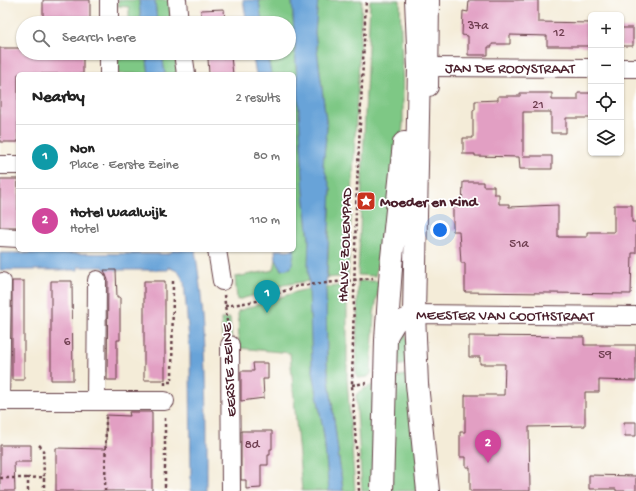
<!DOCTYPE html>
<meta charset="utf-8">
<style>
:root{--surface:#fff;--page:#f6f6f6;--text:#222;--muted:#767676;--line:#e0e0e0;--accent:#c8321e}
body{margin:0;font-family:"Gochi Hand",sans-serif;background:var(--page);color:var(--text)}
.controls{position:absolute;right:12px;top:12px;display:grid;overflow:hidden;border-radius:6px;box-shadow:0 1px 3px #0004}
.controls button{width:36px;height:36px;display:grid;place-items:center;padding:0;border:0;border-bottom:1px solid var(--line);background:var(--surface);color:var(--text);font:20px sans-serif}
.you{position:absolute;left:440px;top:230px;width:14px;height:14px;margin:-10px;border:3px solid #fff;border-radius:50%;background:#1a73e8;box-shadow:0 0 0 6px #1a73e833}
.badge{display:grid;place-items:center;width:26px;height:26px;border-radius:50%;background:var(--accent);color:#fff;font-size:13px;font-weight:700}
.pin{position:absolute;translate:-50% -33px;filter:drop-shadow(0 1px 2px #0008)}
.pin::after{content:'';position:absolute;top:21px;width:14px;height:12px;background:inherit;clip-path:polygon(0 0,100% 0,50% 100%)}
.list{margin:0;padding:0;list-style:none}
h2{display:flex;justify-content:space-between;align-items:center;height:52px;margin:0;padding:0 16px;font-size:17px}
h2 small{font-size:13px;font-weight:400;color:var(--muted)}
.list li{display:grid;grid-template-columns:26px 1fr auto;gap:12px;align-items:center;box-sizing:border-box;height:64px;padding:0 16px;border-top:1px solid var(--line)}
.list b{display:block;font-size:15px;white-space:nowrap}
.list p{margin:0;font-size:13px;white-space:nowrap;color:var(--muted)}
.list em{font-size:13px;font-style:normal;color:var(--muted)}
.icon{flex:none;width:22px;height:22px;fill:none;stroke:currentColor;stroke-width:2;stroke-linecap:round;stroke-linejoin:round}
.map{position:relative;flex:none;width:636px;height:491px;overflow:hidden}
.search{position:absolute;background:var(--surface);box-shadow:0 1px 3px #0004;left:16px;top:16px;width:280px;height:44px;display:flex;align-items:center;gap:10px;box-sizing:border-box;padding:0 14px;border-radius:22px;color:var(--muted);font-size:15px}
.panel{position:absolute;background:var(--surface);box-shadow:0 1px 3px #0004;left:16px;top:72px;width:280px;height:180px;border-radius:6px}
.map>svg:first-child{display:block}
.green{fill:#7ec885;stroke:#647458}
.water{fill:#67a3d8;stroke:#586182}
.building{fill:#e29fc3}
.lines{fill:none;stroke-linecap:round;stroke-linejoin:round}
.minor-casing{stroke:#643e45;stroke-width:20}
.major-casing{stroke:#643e45;stroke-width:24}
.path{stroke:#643e45;stroke-width:2.5;stroke-dasharray:3 3;stroke-linecap:butt}
.minor{stroke:#fff;stroke-width:18}
.major{stroke:#fff;stroke-width:22}
.labels{text-anchor:middle;stroke-width:3.5;stroke-linejoin:round;paint-order:stroke}
.number-label{font-size:13px;fill:#703f51}
.street-label{font-size:15px;fill:#4a1f2b;stroke:#fff}
.poi-label{font-size:15px;font-weight:bold;fill:#4a1f2b;stroke:#fff;text-anchor:start}
</style>
<div class="map">
<svg width="636" height="491" viewBox="0 0 636 491">
<rect width="100%" height="100%" fill="#fff"/>
<filter id="ink" filterUnits="userSpaceOnUse"><feTurbulence type="fractalNoise" baseFrequency=".025" numOctaves="2"/><feDisplacementMap in="SourceGraphic" scale="8" xChannelSelector="R" yChannelSelector="G"/><feConvolveMatrix kernelMatrix="1 2 1 2 8 2 1 2 1" color-interpolation-filters="sRGB"/></filter>
<filter id="wash" filterUnits="userSpaceOnUse"><feTurbulence type="fractalNoise" baseFrequency=".012" numOctaves="4" result="noise"/><feDisplacementMap in="SourceGraphic" scale="16" xChannelSelector="R" yChannelSelector="G"/><feGaussianBlur stdDeviation="0.9" result="paint"/><feColorMatrix in="noise" values="0 0 0 0 0 0 0 0 0 0 0 0 0 0 0 0 0 1.4 0 .05"/><feComposite in="paint" operator="in"/></filter>
<g filter="url(#wash)">
<rect width="100%" height="100%" fill="#f4ecd8"/>
<!-- green -->
<path class="green" d="M 118,0 L 139,0 L 141,23 L 129,23 L 129,7 L 118,6 Z
M 155,0 L 169,0 L 171,23 L 157,23 Z
M 258,0 L 292,0 L 304,192 L 309,239 L 309,281 L 283,285 L 267,292 L 237,300 L 235,277 L 274,270 L 276,259 L 281,270 L 290,268 L 297,230 L 294,216 L 294,74 L 271,74 L 267,53 L 289,53 L 289,23 L 262,23 Z
M 318,0 L 362,0 L 348,276 L 327,278 L 331,189 L 323,165 L 327,128 L 315,32 Z
M 370,0 L 400,0 L 403,96 L 403,125 L 389,263 L 378,262 L 375,276 L 358,275 Z
M 129,53 L 146,53 L 149,74 L 118,74 L 118,59 L 121,59 L 122,56 L 129,56 Z
M 162,53 L 174,53 L 178,74 L 165,74 Z
M 358,281 L 380,281 L 374,314 L 371,373 L 368,377 L 358,378 L 356,373 Z
M 347,284 L 347,378 L 355,491 L 343,491 L 327,363 L 326,288 Z
M 310,289 L 312,365 L 324,436 L 329,491 L 302,491 L 290,353 L 239,348 L 238,311 L 299,291 Z
M 230,318 L 232,344 L 227,345 L 222,335 L 221,319 Z
M 404,327 L 412,363 L 392,367 L 391,365 L 397,341 Z
M 413,373 L 422,491 L 392,491 L 391,378 Z
M 376,383 L 380,491 L 362,491 L 356,395 C 361,388 369,388 376,383 Z"/>
<!-- water -->
<path class="water" d="M 139,0 L 155,0 L 157,23 L 141,23 Z
M 243,0 L 259,0 L 262,23 L 247,23 Z
M 292,0 L 318,0 L 315,33 L 327,128 L 323,165 L 331,189 L 326,288 L 327,363 L 343,491 L 329,491 L 324,436 L 312,365 L 308,265 L 309,239 L 304,192 Z
M 146,53 L 162,53 L 165,74 L 149,74 Z
M 252,53 L 267,53 L 271,74 L 256,74 Z
M 294,216 C 298,234 295,250 291,268 L 281,270 L 276,259 L 275,250 L 294,250 Z
M 175,250 L 195,250 C 208,330 207,410 207,491 L 191,491 L 190,352 L 184,282 L 179,272 L 168,267 L 168,270 L 104,270 L 104,267 L 78,267 L 78,270 L 0,270 L 0,253 L 167,254 Z"/>
<g id="blocks">
<!-- building -->
<path class="building" d="M 43,0 L 90,0 L 90,23 L 43,23 Z
M 469,0 L 538,0 L 538,22 L 591,23 L 591,46 L 547,46 L 547,36 L 510,35 L 510,44 L 492,44 L 492,47 L 488,47 L 488,55 L 468,55 L 468,36 L 462,35 L 463,11 L 468,12 Z
M 224,9 L 225,23 L 202,23 L 201,10 Z
M 621,28 L 633,28 L 633,46 L 621,46 Z
M 0,48 L 23,48 L 23,53 L 83,53 L 83,74 L 18,74 L 18,142 L 0,142 Z
M 231,57 L 233,74 L 209,74 L 208,59 Z
M 520,93 L 552,93 L 552,100 L 578,100 L 578,93 L 591,93 L 591,118 L 566,118 L 566,133 L 551,133 L 551,112 L 523,112 L 523,156 L 552,156 L 552,169 L 520,169 L 519,157 L 475,156 L 475,154 L 463,154 L 463,138 L 473,138 L 473,110 L 475,110 L 475,101 L 498,100 L 498,96 L 520,96 Z
M 0,179 L 18,179 L 18,227 L 0,227 Z
M 463,182 L 483,182 L 483,186 L 494,186 L 494,194 L 499,194 L 499,204 L 509,204 L 509,207 L 558,205 L 558,237 L 587,237 L 587,232 L 614,232 L 614,205 L 632,205 L 632,222 L 636,222 L 636,253 L 632,253 L 631,294 L 465,292 L 465,263 L 461,263 L 459,231 L 453,231 L 453,207 L 462,207 Z
M 104,270 L 116,270 L 117,297 L 120,297 L 120,340 L 117,340 L 117,380 L 107,380 L 108,280 Z
M 12,281 L 24,281 L 24,380 L 12,380 Z
M 51,281 L 72,281 L 73,380 L 51,380 Z
M 144,281 L 165,281 L 165,380 L 144,380 Z
M 469,336 L 584,337 L 584,345 L 636,345 L 636,381 L 599,380 L 599,392 L 585,392 L 585,426 L 529,427 L 530,491 L 470,491 L 470,467 L 466,467 L 466,457 L 460,457 L 460,432 L 465,432 L 465,395 L 504,395 L 505,364 L 480,364 L 480,357 L 469,357 Z
M 253,363 L 268,363 L 268,379 L 263,379 L 264,398 L 241,401 L 241,371 L 254,371 Z
M 129,412 L 152,412 L 152,491 L 56,491 L 56,448 L 106,449 L 106,415 L 130,416 Z
M 624,422 L 636,422 L 636,436 L 625,436 Z
M 241,431 L 272,431 L 272,449 L 270,449 L 270,455 L 268,455 L 268,465 L 261,465 L 261,488 L 246,489 L 246,480 L 241,480 Z
M 0,445 L 31,445 L 31,462 L 14,462 L 15,491 L 0,491 Z
M 589,475 L 636,476 L 636,491 L 616,491 L 616,489 L 589,489 Z"/>
</g>
</g>
<g filter="url(#ink)">
<use href="#blocks" fill-opacity="0" stroke="#643e45" stroke-width="1"/>
<g class="lines">
<defs>
<g id="minor">
<path d="M 177,0 L 179,23"/>
<path d="M 109,23 L 109,0"/>
<path d="M 183,53 L 186,74"/>
<path id="s1" d="M 430,67 L 591,68"/>
<path d="M 621,68 L 636,68"/>
<path d="M 109,74 L 109,53"/>
<path d="M 429,87 L 430,0"/>
<path d="M 0,165 L 18,165"/>
<path d="M 0,237 L 18,238"/>
<path d="M 217,250 L 222,281"/>
<path id="s2" d="M 386,340 L 397,322 L 414,314 L 636,316"/>
<path d="M 230,345 L 231,491"/>
<path d="M 0,401 L 165,401"/>
<path d="M 0,401 L 2,282"/>
<path d="M 96,401 L 97,280"/>
</g>
<path id="major" d="M 416,0 L 419,68 L 414,314 L 417,384 L 428,491
M 382,491 L 386,340 L 391,267 L 404,143"/>
</defs>
<!-- minor casing -->
<use href="#minor" class="minor-casing"/>
<!-- major casing -->
<use href="#major" class="major-casing"/>
<!-- path -->
<path class="path" d="M 224,295 L 228,330
M 225,306 L 257,301 L 298,286 L 373,278
M 165,385 L 165,382 L 172,382 L 173,281
M 352,385 L 367,383
M 165,418 L 165,491
M 39,445 L 43,449 L 44,477
M 0,478 L 28,478
M 28,491 L 28,478 L 44,477 L 44,491
M 105,491 L 106,417
M 359,491 L 352,385 L 356,207 L 366,0"/>
<!-- minor -->
<use href="#minor" class="minor"/>
<!-- major -->
<use href="#major" class="major"/>
</g>
</g>
<!-- icons -->
<defs>
<symbol id="sight-square" viewBox="-11 -11 22 22"><rect x="-9" y="-9" width="18" height="18" rx="4" fill="#c8321e" stroke="#fff"/><path d="M0-6L1.8-2.2L6-1.7L2.9 1.2L3.7 5.4L0 3.3L-3.7 5.4L-2.9 1.2L-6-1.7L-1.8-2.2Z" fill="#fff"/></symbol>
</defs>
<g fill-rule="evenodd">
<use href="#sight-square" x="355" y="190" width="22" height="22"/>
</g>
<g class="labels">
<!-- number labels -->
<g class="number-label">
<text x="478" y="29">37a</text>
<text x="559" y="36">12</text>
<text x="538" y="108">21</text>
<text x="519" y="247">51a</text>
<text x="67" y="345">6</text>
<text x="605" y="358">59</text>
<text x="252" y="448">8d</text>
</g>
<!-- street labels -->
<g class="street-label">
<text dy="5" stroke="none"><textPath href="#s1" startOffset="80">JAN DE ROOYSTRAAT</textPath></text>
<text transform="translate(344 245) rotate(-88)" y="5">HALVE ZOLENPAD</text>
<text dy="5" stroke="none"><textPath href="#s2" startOffset="131">MEESTER VAN COOTHSTRAAT</textPath></text>
<text transform="translate(228 370) rotate(-93)" y="5">EERSTE ZEINE</text>
</g>
<!-- poi labels -->
<g class="poi-label">
<text x="380" y="206">Moeder en Kind</text>
</g>
</g>
</svg>
<div class="controls">
<button>+</button>
<button>−</button>
<button><svg class="icon" aria-label="locate" viewBox="0 0 24 24"><circle cx="12" cy="12" r="6"/><path d="M12 2v4M12 18v4M2 12h4M18 12h4"/></svg></button>
<button><svg class="icon" aria-label="layers" viewBox="0 0 24 24"><path d="M12 4l9 5-9 5-9-5zM3 14l9 5 9-5"/></svg></button>
</div>
<div class="you"></div>
<div class="pin badge" style="left:267px;top:313px;background:#0f9aa8">1</div>
<div class="pin badge" style="left:488px;top:463px;background:#d1479c">2</div>
<div class="search"><svg class="icon" aria-label="search" viewBox="0 0 24 24"><circle cx="10" cy="10" r="6"/><path d="M15 15l6 6"/></svg>Search here</div>
<section class="panel">
<h2>Nearby<small>2 results</small></h2>
<ul class="list">
<li><span class="badge" style="background:#0f9aa8">1</span><div><b>Non</b><p>Place · Eerste Zeine</p></div><em>80 m</em></li>
<li><span class="badge" style="background:#d1479c">2</span><div><b>Hotel Waalwijk</b><p>Hotel</p></div><em>110 m</em></li>
</ul>
</section>
</div>
